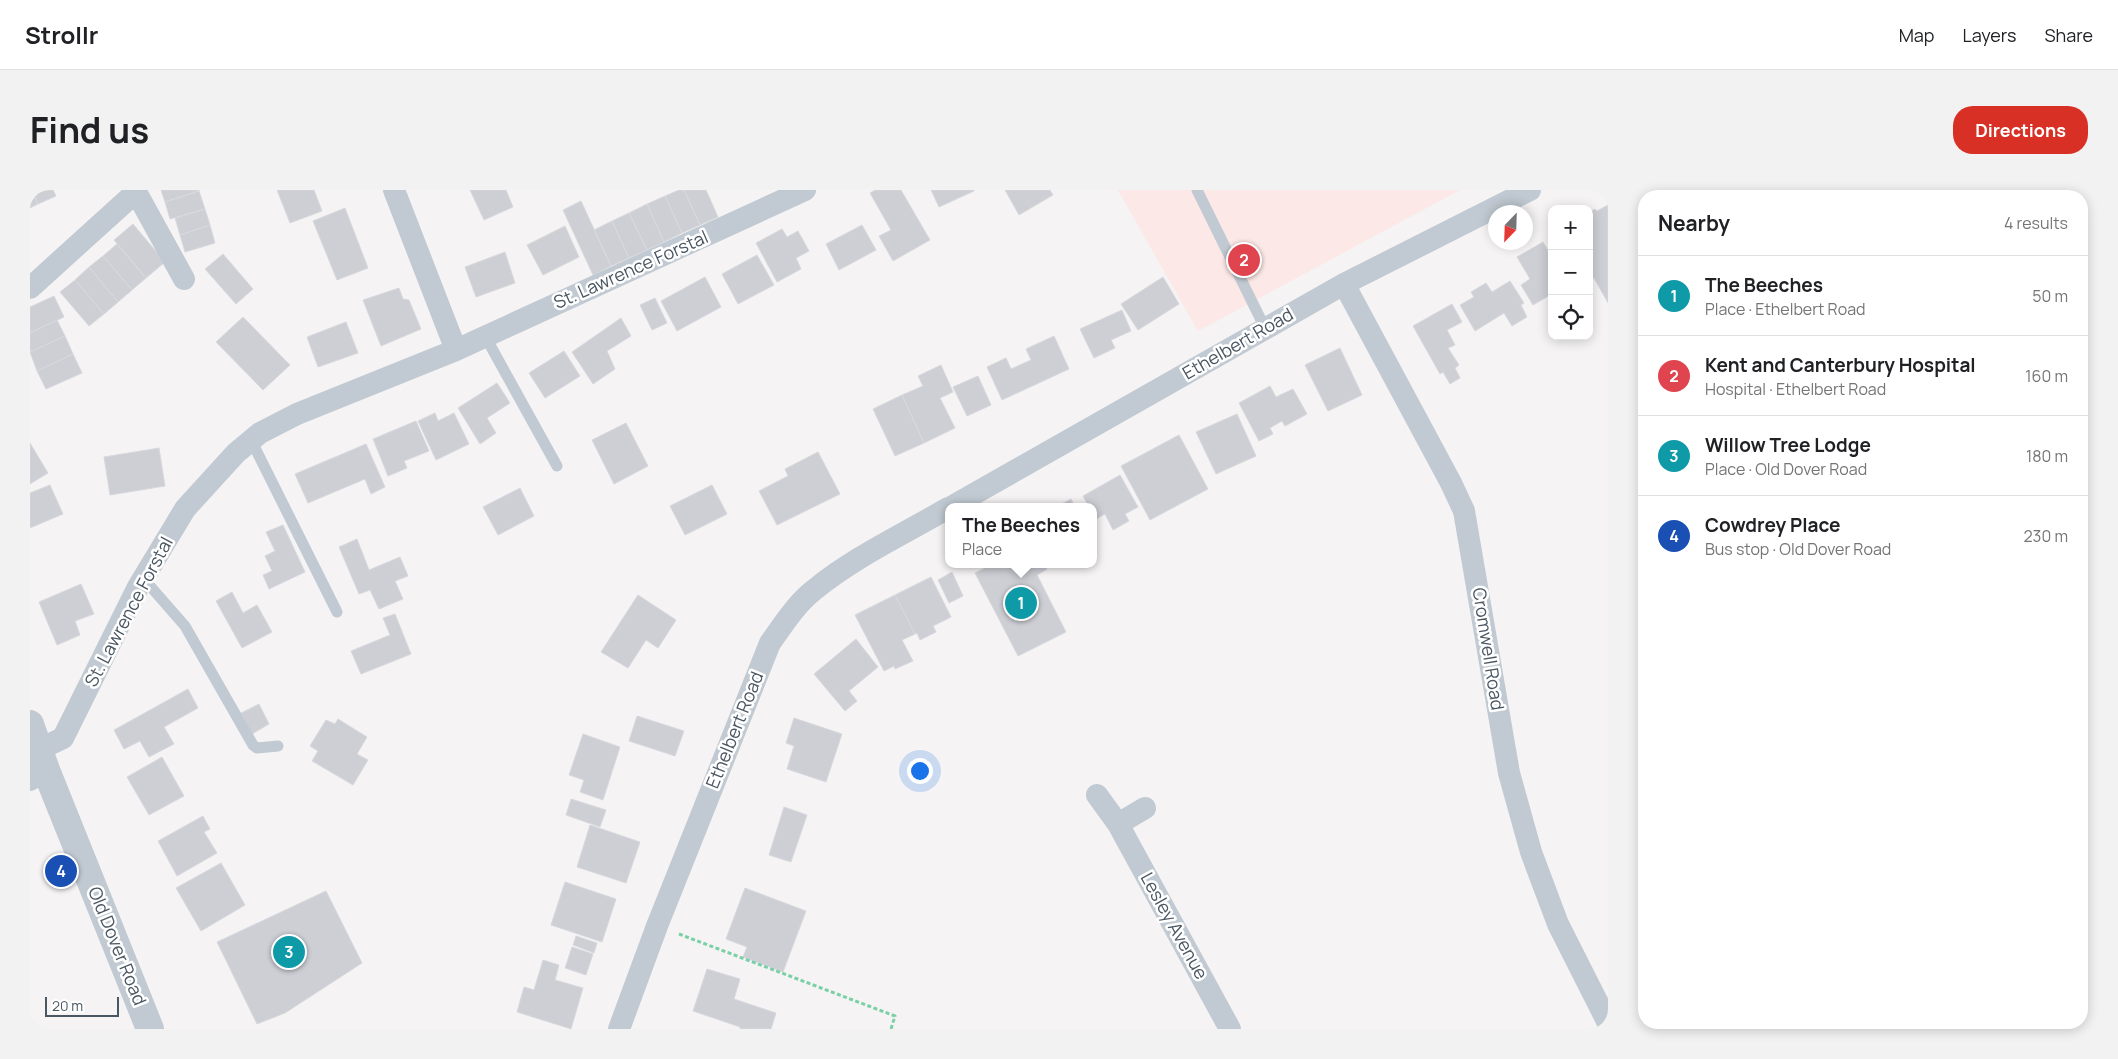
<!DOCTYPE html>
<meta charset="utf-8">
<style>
:root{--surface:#fff;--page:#f2f2f2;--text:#202124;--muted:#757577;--line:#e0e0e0;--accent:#d93025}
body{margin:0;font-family:Manrope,sans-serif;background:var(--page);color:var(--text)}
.controls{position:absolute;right:15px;top:15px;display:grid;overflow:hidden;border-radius:10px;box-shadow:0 2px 12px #0003}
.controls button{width:45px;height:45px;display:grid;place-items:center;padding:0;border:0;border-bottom:1px solid var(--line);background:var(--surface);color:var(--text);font:25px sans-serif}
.compass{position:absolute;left:1458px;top:15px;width:45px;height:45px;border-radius:50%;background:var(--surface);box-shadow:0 2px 12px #0003;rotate:203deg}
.scale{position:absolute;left:15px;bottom:12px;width:74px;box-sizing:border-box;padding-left:5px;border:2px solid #4a5661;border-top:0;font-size:14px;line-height:18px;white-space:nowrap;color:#4a5661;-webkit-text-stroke:4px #fff;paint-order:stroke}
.you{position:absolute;left:889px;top:580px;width:18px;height:18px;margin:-12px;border:4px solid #fff;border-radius:50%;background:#1a73e8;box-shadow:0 0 0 8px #1a73e833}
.badge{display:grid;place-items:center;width:32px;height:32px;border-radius:50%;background:var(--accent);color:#fff;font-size:16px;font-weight:700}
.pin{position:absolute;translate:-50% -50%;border:2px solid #fff;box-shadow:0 1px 5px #0006}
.popup{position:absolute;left:915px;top:313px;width:152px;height:65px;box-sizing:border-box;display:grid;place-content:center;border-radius:10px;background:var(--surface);filter:drop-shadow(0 1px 4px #0005);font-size:16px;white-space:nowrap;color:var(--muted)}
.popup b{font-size:19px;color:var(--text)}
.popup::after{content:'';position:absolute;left:50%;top:100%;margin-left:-10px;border:10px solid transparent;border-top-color:var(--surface)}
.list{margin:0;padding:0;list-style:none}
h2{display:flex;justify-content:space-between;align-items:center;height:65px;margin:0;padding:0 20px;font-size:21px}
h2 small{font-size:16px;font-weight:400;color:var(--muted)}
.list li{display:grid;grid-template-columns:32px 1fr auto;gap:15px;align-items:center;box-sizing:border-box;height:80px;padding:0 20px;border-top:1px solid var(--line)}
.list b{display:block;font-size:19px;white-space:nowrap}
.list p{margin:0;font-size:16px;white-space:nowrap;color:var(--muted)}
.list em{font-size:16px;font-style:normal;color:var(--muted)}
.icon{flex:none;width:28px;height:28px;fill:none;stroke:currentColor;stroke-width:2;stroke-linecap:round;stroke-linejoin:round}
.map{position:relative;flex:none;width:1578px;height:839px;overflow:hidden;border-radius:20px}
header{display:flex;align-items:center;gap:30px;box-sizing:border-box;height:70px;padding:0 25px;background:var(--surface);border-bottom:1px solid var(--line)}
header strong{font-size:24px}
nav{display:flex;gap:28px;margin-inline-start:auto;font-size:18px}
.intro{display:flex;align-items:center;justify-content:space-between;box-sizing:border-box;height:120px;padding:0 30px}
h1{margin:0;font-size:35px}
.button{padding:12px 22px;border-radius:20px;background:var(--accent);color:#fff;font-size:18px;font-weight:700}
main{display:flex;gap:30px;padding:0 30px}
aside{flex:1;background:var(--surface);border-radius:20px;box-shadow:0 2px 12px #0003}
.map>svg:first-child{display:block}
.medical{fill:#fce8e6}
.building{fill:#cdcfd5;stroke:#d7d9de}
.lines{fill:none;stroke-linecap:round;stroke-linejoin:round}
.path{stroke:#7ad0a6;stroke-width:3;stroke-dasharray:4 2.5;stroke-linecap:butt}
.service{stroke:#c1cad2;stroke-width:11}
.minor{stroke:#c1cad2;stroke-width:22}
.tertiary{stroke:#c1cad2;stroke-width:28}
.labels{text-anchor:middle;stroke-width:5;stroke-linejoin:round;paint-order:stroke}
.street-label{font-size:18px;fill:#4a5661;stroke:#fff}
</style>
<header>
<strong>Strollr</strong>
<nav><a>Map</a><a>Layers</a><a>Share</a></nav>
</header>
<div class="intro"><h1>Find us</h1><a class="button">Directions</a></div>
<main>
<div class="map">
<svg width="1578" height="839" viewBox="0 0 1578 839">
<rect width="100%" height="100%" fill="#f5f3f3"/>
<!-- medical -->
<path class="medical" d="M 1088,0 L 1430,0 L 1168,141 Z"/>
<!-- building -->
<path class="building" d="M 0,0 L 8,14 L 0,18 Z
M 2,0 L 23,0 L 26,6 L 8,14 Z
M 131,0 L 169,0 L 169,1 L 135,12 Z
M 247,0 L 284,0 L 292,21 L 260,33 Z
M 440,0 L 476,0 L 483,17 L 454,30 Z
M 649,0 L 654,0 L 670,35 L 652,43 L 635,6 Z
M 654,0 L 676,0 L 688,27 L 670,35 Z
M 845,0 L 871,0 L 900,50 L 863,71 L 849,46 L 861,40 L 840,3 Z
M 901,0 L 944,0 L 944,1 L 909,17 Z
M 975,0 L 1020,0 L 1023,5 L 989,25 Z
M 169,1 L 175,19 L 140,29 L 135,12 Z
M 635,6 L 652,43 L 634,52 L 617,14 Z
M 551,11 L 581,76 L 563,85 L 533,20 Z
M 617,14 L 634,52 L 617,60 L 599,23 Z
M 1578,15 L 1578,113 L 1564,88 L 1559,90 L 1559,22 L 1565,19 L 1567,21 Z
M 315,18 L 338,78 L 307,90 L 283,31 Z
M 175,19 L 180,35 L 150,45 L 145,28 Z
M 599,23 L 617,60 L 599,68 L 582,31 Z
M 582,31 L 599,68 L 581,76 L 564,40 Z
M 103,34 L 135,72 L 116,88 L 84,50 Z
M 180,35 L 185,53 L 155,62 L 150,45 Z
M 832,35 L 846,60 L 809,80 L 796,54 Z
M 535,36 L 549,67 L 513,85 L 497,55 Z
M 752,39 L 757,47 L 768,41 L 779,61 L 766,68 L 771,79 L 747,92 L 726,53 Z
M 1513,52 L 1522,67 L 1522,104 L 1503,115 L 1491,95 L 1500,89 L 1487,67 Z
M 87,54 L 116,88 L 102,100 L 73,66 Z
M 475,62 L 485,93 L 446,107 L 435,77 Z
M 193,64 L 223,99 L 206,114 L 175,79 Z
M 727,65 L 744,95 L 708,114 L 692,84 Z
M 73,66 L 102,100 L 88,112 L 59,77 Z
M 59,77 L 88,112 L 74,124 L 45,90 Z
M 675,87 L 691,117 L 647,141 L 631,111 Z
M 1133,87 L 1149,114 L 1108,140 L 1091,114 Z
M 45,90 L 74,124 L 59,136 L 30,102 Z
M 1480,91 L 1494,113 L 1491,115 L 1497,127 L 1482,136 L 1474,123 L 1445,141 L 1430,115 L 1444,107 L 1441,102 L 1456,93 L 1462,102 Z
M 369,98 L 373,109 L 379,110 L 391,139 L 351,156 L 333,110 Z
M 24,106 L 34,127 L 0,143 L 0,117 Z
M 625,108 L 637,133 L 622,140 L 610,115 Z
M 1422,114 L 1432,132 L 1417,140 L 1425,155 L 1418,158 L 1429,175 L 1425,178 L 1430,188 L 1420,194 L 1413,182 L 1410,184 L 1383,136 Z
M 1092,120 L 1101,141 L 1081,150 L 1085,158 L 1064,168 L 1050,139 Z
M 213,127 L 260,175 L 233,200 L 186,152 Z
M 591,128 L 601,146 L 577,161 L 585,179 L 563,194 L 542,162 Z
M 27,130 L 35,146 L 0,162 L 0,143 Z
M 316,132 L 328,163 L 288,177 L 277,147 Z
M 35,146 L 43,164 L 7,181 L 0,162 Z
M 1024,146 L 1039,179 L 972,210 L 957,177 L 976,168 L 981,179 L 1001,170 L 996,159 Z
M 1310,158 L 1332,205 L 1298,221 L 1275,175 Z
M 534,161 L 550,186 L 515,208 L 499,183 Z
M 43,164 L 52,183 L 16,199 L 7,181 Z
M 911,175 L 923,202 L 910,208 L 925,238 L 894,253 L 872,205 L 893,196 L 888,186 Z
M 948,186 L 961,215 L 937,226 L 923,197 Z
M 467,193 L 480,213 L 457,228 L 466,243 L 450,254 L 428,218 Z
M 1240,196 L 1246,207 L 1263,199 L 1277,224 L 1255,236 L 1252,231 L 1240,238 L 1243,244 L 1229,251 L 1209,213 Z
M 872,205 L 894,253 L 865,266 L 843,219 Z
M 405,223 L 408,231 L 424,223 L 439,254 L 406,270 L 388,231 Z
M 1207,224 L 1226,266 L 1186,284 L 1166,242 Z
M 386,231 L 399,261 L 374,271 L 377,278 L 358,286 L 343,249 Z
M 596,233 L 618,276 L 584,294 L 562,250 Z
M 1149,245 L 1178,299 L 1120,330 L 1091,276 Z
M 0,253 L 18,283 L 0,294 Z
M 336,254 L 355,297 L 341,304 L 335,289 L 278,313 L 265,284 Z
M 129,258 L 135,296 L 80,305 L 74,267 Z
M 788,262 L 810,304 L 747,335 L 729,301 L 758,286 L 755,279 Z
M 1090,285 L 1108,317 L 1095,324 L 1099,331 L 1083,340 L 1075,324 L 1066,329 L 1064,317 L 1059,317 L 1053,306 Z
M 20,295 L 33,324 L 0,338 L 0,303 Z
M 682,295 L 697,324 L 655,345 L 640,316 Z
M 490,298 L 504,326 L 468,345 L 453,317 Z
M 1041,309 L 1045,317 L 1026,317 Z
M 253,335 L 275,382 L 239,399 L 233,385 L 242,381 L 235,366 L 245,361 L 236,342 Z
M 327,349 L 339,380 L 370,367 L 378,386 L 365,391 L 373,409 L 349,419 L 340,400 L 329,404 L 309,357 Z
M 958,374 L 1014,374 L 1017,379 L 1007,385 L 1036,442 L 988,466 L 945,383 L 959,376 Z
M 922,382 L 933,406 L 919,413 L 908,390 Z
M 901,387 L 921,427 L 903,436 L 906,442 L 890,450 L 887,443 L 885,444 L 865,405 Z
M 51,394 L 64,424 L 45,431 L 50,445 L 27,455 L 9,412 Z
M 202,402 L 213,423 L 227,415 L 242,442 L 212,458 L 186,411 Z
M 608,405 L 646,430 L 628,458 L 616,450 L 598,478 L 571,462 Z
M 865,405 L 885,444 L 872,450 L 883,471 L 865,479 L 864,476 L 854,481 L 825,425 Z
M 365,424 L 381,464 L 331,484 L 321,461 L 360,445 L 353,428 Z
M 826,449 L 848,477 L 819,501 L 827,511 L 815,521 L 784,484 Z
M 158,499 L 168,518 L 134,537 L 144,554 L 119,567 L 110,551 L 94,559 L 84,540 Z
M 229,514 L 239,534 L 222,544 L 211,523 Z
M 607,526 L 654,541 L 645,566 L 599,551 Z
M 764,528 L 812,544 L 796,592 L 757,579 L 764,556 L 756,553 Z
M 308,529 L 337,547 L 327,564 L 338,570 L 323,595 L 282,571 L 288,561 L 280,556 L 296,530 L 305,534 Z
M 553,544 L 590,557 L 573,610 L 550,602 L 554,590 L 539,585 Z
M 132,567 L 154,606 L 119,625 L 97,587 Z
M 541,609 L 576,620 L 570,637 L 536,625 Z
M 754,617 L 777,625 L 761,672 L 739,665 Z
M 173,626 L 180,639 L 174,642 L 187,663 L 147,686 L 128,651 Z
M 560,635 L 610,652 L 596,693 L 547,677 Z
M 191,673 L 215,715 L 171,741 L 146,698 Z
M 535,692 L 586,709 L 572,752 L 521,735 Z
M 715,698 L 776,721 L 753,782 L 713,767 L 717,757 L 696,749 Z
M 296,701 L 332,773 L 255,823 L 227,834 L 187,752 Z
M 546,746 L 567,753 L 564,763 L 543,755 Z
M 542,757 L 563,764 L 556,785 L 535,778 Z
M 513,770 L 529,775 L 525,790 L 553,798 L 541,839 L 487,822 L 494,797 L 504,800 Z
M 677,779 L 710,789 L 704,809 L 746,823 L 741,839 L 710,839 L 710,837 L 663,821 Z"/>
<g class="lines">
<!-- path -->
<path class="path" d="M 649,744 L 865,826 L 861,839"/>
<!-- service -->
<path class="service" d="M 1167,0 L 1235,138
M 455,146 L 527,276
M 221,250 L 307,422
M 113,388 L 155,436 L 223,555 L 227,558 L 248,556"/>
<!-- minor -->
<path class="minor" d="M 105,0 L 154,89
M 364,0 L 426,160
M 1314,94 L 1421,293 L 1434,321 L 1479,583 L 1501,662 L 1528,734 L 1578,833
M 0,98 L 106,2
M 921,317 L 1314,94 L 1500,0
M 10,559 L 33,548 L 108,397 L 155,319 L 206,263 L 230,243 L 267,224 L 426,160 L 775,0
M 0,590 L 16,580
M 1067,605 L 1088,634 L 1200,839
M 1088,634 L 1115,618
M 589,839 L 627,736 L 740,453 C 753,435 766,414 784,400 C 824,367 874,344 918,318"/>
<!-- tertiary -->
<path class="tertiary" d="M 0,534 L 16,580 L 120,839"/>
</g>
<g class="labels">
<!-- street labels -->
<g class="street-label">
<text transform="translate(601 80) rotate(-24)" y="6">St. Lawrence Forstal</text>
<text transform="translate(1208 154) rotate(-30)" y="6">Ethelbert Road</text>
<text transform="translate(99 422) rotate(-62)" y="6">St. Lawrence Forstal</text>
<text transform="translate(1458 459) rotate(81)" y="6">Cromwell Road</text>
<text transform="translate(705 540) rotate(-68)" y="6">Ethelbert Road</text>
<text transform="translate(1144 736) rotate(61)" y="6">Lesley Avenue</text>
<text transform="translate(87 756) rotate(68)" y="6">Old Dover Road</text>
</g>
</g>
</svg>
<div class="controls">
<button>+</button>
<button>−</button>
<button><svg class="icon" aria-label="locate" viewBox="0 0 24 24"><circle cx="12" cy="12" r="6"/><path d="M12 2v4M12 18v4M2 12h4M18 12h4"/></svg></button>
</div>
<svg class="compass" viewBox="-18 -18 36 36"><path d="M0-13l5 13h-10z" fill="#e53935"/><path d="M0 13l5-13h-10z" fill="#757577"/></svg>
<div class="scale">20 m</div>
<div class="you"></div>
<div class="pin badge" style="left:991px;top:413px;background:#0f9aa8">1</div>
<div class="popup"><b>The Beeches</b>Place</div>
<div class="pin badge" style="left:1214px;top:70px;background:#e0444e">2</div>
<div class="pin badge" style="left:259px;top:762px;background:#0f9aa8">3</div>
<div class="pin badge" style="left:31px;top:681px;background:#1a4fb4">4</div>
</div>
<aside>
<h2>Nearby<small>4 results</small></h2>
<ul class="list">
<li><span class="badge" style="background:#0f9aa8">1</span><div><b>The Beeches</b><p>Place · Ethelbert Road</p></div><em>50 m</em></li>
<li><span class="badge" style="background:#e0444e">2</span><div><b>Kent and Canterbury Hospital</b><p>Hospital · Ethelbert Road</p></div><em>160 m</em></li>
<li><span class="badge" style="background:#0f9aa8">3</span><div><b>Willow Tree Lodge</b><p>Place · Old Dover Road</p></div><em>180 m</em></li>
<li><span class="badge" style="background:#1a4fb4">4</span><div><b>Cowdrey Place</b><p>Bus stop · Old Dover Road</p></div><em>230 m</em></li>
</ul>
</aside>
</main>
